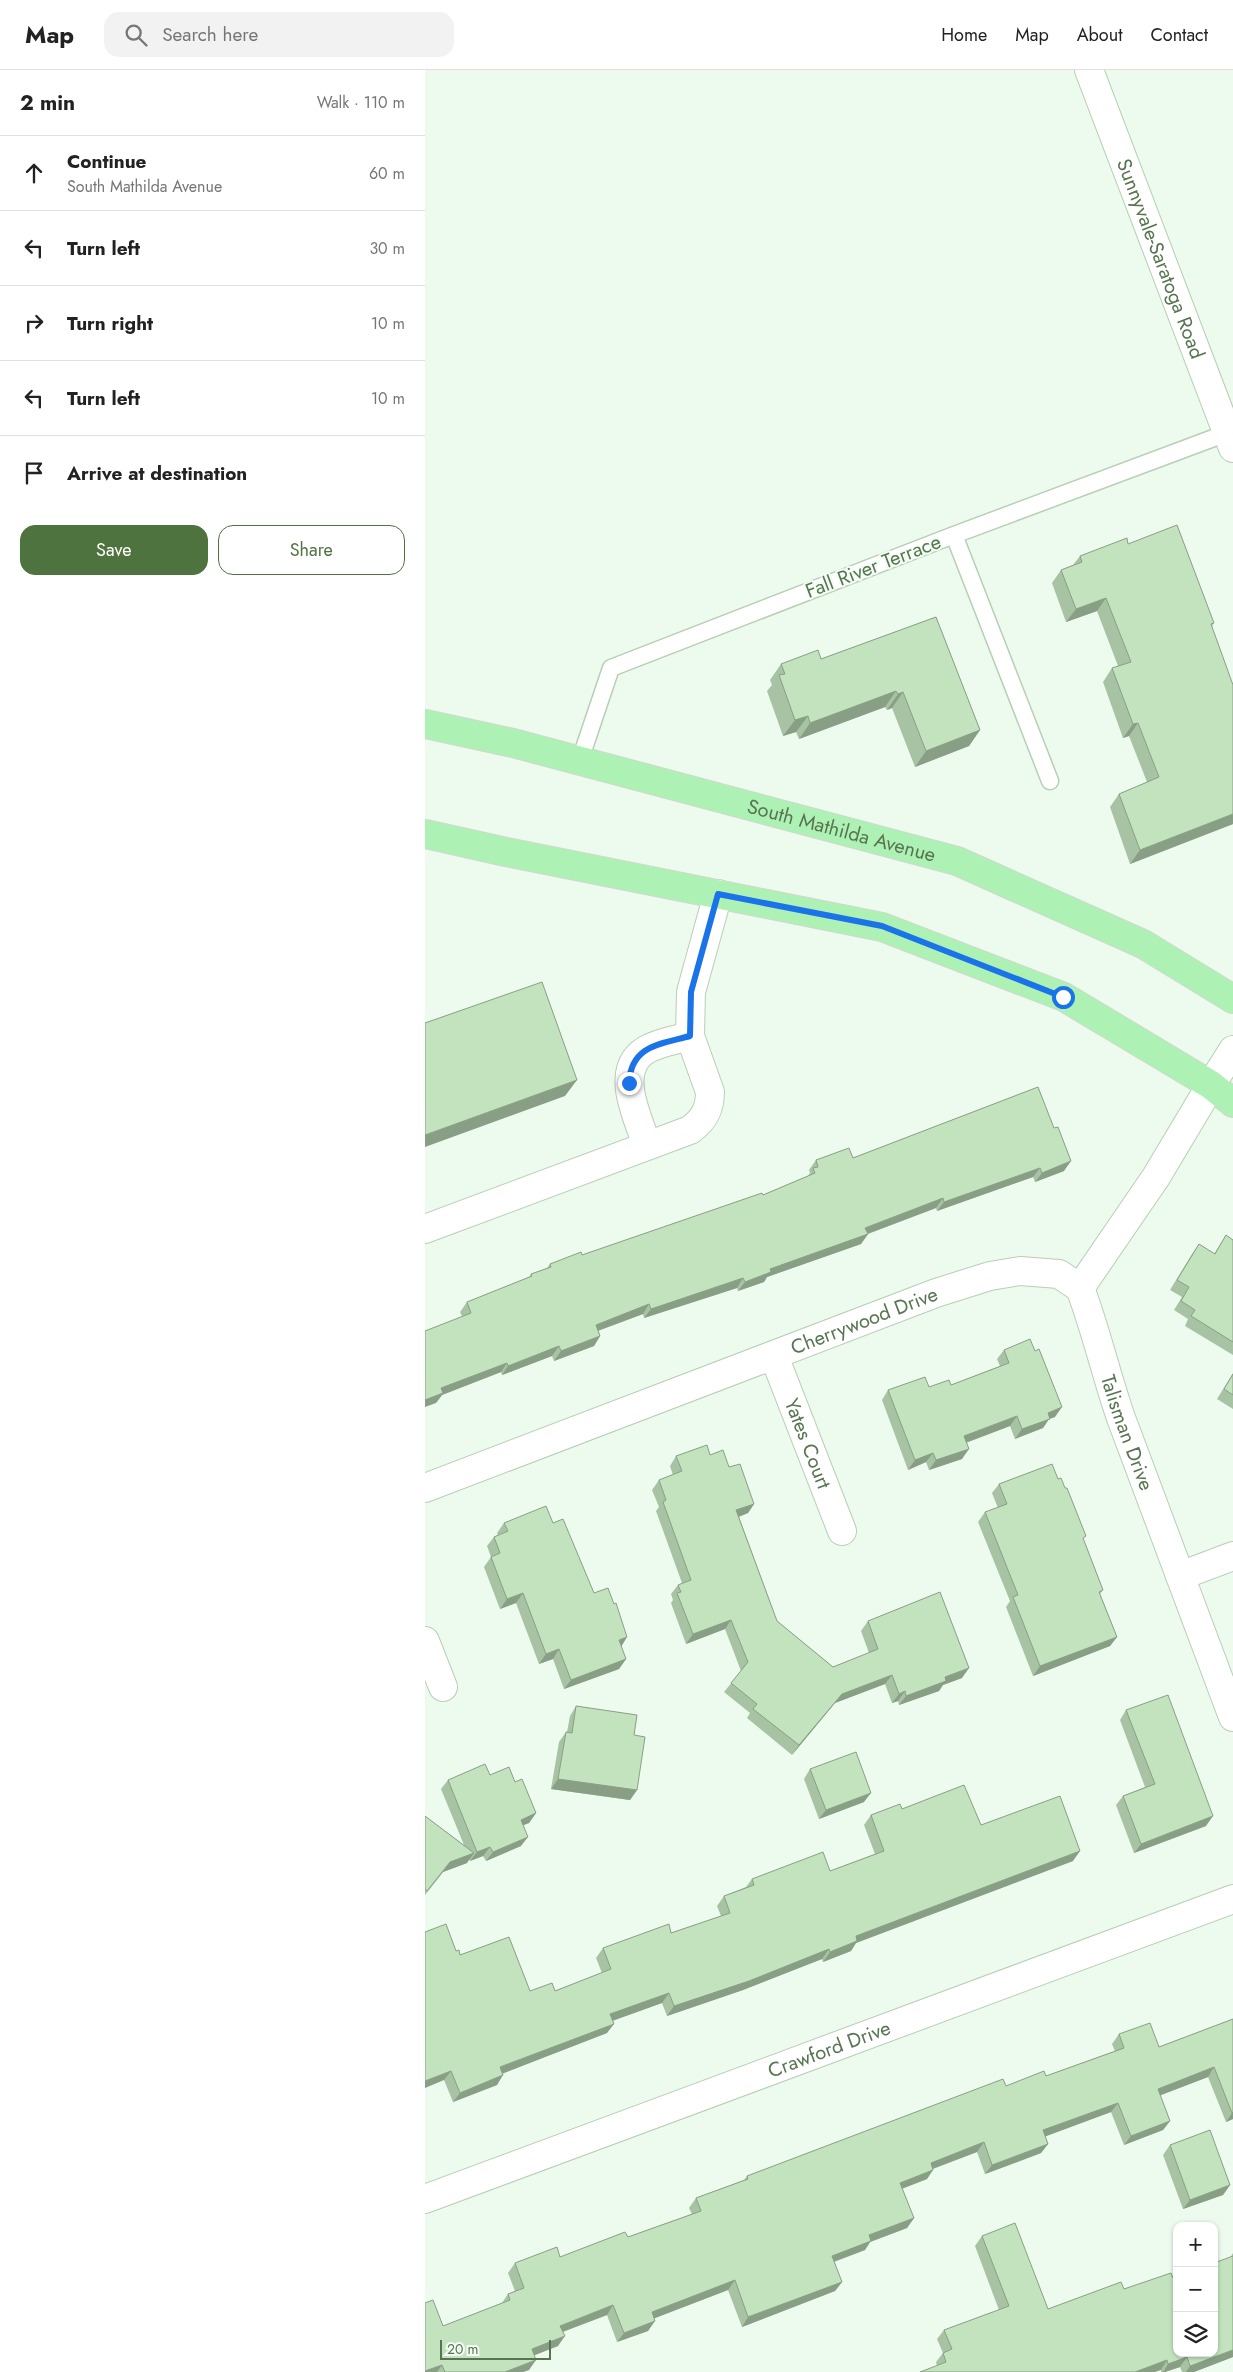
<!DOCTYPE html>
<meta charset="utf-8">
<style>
:root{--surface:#fff;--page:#f2f2f2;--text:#222;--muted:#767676;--line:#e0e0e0;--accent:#4f733e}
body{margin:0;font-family:Jost,sans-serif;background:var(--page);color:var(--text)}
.controls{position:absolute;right:15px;bottom:15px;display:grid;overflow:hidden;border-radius:10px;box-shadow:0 1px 4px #0004}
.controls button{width:45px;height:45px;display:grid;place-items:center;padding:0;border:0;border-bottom:1px solid var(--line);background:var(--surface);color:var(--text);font:25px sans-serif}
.scale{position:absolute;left:15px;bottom:12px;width:111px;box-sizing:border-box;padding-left:5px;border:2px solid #577451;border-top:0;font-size:14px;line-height:18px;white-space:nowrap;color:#577451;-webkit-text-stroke:4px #f3fdf4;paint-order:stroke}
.stop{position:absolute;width:15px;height:15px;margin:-11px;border:4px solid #1a73e8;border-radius:50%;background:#fff}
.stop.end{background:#1a73e8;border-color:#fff;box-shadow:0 1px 5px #0008}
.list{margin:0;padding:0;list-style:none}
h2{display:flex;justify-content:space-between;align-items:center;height:65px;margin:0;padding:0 20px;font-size:21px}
h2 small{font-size:16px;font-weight:400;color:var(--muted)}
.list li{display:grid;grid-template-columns:32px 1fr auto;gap:15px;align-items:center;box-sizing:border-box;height:75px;padding:0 20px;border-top:1px solid var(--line)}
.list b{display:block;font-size:19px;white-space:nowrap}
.list p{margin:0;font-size:16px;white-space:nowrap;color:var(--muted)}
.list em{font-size:16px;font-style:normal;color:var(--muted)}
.actions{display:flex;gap:10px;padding:15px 20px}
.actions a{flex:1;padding:11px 0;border:1px solid var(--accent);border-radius:15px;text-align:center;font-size:18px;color:var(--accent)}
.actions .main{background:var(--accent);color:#fff}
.icon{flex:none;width:28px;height:28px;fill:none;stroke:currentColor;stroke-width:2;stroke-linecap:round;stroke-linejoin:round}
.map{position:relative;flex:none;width:808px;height:2302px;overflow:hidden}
header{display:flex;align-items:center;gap:30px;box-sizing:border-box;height:70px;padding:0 25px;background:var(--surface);border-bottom:1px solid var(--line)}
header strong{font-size:24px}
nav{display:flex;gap:28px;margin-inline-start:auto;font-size:18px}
.search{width:350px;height:45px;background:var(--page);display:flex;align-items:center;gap:12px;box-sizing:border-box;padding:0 18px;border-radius:15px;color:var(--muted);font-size:19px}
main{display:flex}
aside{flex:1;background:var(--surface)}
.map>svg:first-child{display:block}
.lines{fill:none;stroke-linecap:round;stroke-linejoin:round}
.lane-casing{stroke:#b8ceb5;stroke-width:19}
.street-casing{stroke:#b8ceb5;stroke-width:30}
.secondary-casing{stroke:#b4ceb1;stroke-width:30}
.primary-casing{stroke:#d0d8ce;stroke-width:30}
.lane{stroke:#fff;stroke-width:16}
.street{stroke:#fff;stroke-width:28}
.secondary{stroke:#fff;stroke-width:28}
.primary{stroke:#adf1b4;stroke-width:28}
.wall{fill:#a8c3a3}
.shaded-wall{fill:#889f85}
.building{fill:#c3e3be;stroke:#889f85}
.route{stroke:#1a73e8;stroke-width:6}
.labels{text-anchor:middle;stroke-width:4;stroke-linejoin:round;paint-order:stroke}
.street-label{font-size:20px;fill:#577451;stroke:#f3fdf4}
</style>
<header>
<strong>Map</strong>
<div class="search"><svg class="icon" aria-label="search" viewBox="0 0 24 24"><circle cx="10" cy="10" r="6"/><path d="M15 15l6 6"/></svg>Search here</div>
<nav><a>Home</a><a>Map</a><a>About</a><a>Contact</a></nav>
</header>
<main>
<aside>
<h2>2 min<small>Walk · 110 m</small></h2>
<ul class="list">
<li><svg class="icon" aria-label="ahead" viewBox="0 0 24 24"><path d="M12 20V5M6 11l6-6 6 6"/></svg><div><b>Continue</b><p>South Mathilda Avenue</p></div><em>60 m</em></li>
<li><svg class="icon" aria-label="left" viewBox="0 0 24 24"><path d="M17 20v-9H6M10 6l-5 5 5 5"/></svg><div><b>Turn left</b></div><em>30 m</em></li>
<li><svg class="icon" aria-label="right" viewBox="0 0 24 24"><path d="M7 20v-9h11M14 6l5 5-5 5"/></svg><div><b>Turn right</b></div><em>10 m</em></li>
<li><svg class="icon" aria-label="left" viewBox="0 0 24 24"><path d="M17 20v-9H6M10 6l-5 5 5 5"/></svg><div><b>Turn left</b></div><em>10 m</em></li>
<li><svg class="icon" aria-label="arrive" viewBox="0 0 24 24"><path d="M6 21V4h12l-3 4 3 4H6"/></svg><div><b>Arrive at destination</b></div></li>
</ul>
<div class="actions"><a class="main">Save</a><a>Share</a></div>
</aside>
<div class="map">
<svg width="808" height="2302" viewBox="0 0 808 2302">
<rect width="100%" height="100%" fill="#edfbee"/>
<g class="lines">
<defs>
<path id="lane" d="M 529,465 L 625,711
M 155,690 L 186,598 L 529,465 L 802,363"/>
<g id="street">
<path d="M 222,1075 C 213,1048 188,1000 221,980 C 234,972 251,970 265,966"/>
<path d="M 0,1159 L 265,1060 C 279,1050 285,1039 285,1022 L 265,966 L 266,922 L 293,824"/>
<path id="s1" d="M 655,1218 C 671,1260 681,1305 696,1348 L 808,1647"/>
<path d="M 655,1218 L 731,1107 L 786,1015"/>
<path id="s2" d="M 349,1286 L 417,1461"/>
<path id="s3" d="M 0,1418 L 511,1223 L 565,1206 L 595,1201 L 634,1204 L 655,1218"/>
<path d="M 755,1506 L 808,1486"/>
<path d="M 0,1571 L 18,1617"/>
<path id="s4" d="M 0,2129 L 808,1829"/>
</g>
<g id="secondary">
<path id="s5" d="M 664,0 L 808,378"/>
<path d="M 786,1015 L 808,980"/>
</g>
<g id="primary">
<path id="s6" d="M 0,654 L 88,673 L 532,791 L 718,874 L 808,929"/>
<path d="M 0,764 L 81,782 L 457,857 L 639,927 L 786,1015 L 808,1033"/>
</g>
</defs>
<!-- lane casing -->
<use href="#lane" class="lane-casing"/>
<!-- street casing -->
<use href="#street" class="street-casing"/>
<!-- secondary casing -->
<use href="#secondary" class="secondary-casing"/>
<!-- primary casing -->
<use href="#primary" class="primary-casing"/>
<!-- lane -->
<use href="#lane" class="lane"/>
<!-- street -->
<use href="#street" class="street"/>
<!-- secondary -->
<use href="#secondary" class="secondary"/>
<!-- primary -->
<use href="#primary" class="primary"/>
</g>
<!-- wall -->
<path class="wall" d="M 703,474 L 789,553 L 787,556 L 808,754 L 705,794 L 685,737 L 694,724 L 722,712 L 704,666 L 698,668 L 678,612 L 687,598 L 693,596 L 672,541 L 641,552 L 627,513 L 636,500 L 648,495 L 655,486 Z
M 511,547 L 555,660 L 544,676 L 490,697 L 467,638 L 462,640 L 460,637 L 374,669 L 371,662 L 358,666 L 342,621 L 347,615 L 345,610 L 356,594 L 396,589 Z
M 613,1017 L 639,1101 L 610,1112 L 608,1107 L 512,1141 L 511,1138 L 443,1164 L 436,1174 L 342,1207 L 339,1212 L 313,1221 L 312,1218 L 219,1248 L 218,1244 L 173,1261 L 175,1266 L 169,1276 L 129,1291 L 127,1286 L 77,1305 L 76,1302 L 17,1325 L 11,1333 L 37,1246 L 35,1242 L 42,1232 L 104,1207 L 106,1204 L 122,1198 L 125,1194 L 157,1185 L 338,1125 L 383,1106 L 385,1103 L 384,1100 L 391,1090 L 428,1088 Z
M 801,1165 L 808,1170 L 808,1285 L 760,1256 L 763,1249 L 749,1240 L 757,1227 L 745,1220 L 767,1184 L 774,1174 L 789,1184 Z
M 579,1280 L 630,1347 L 624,1349 L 618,1358 L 590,1369 L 585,1356 L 541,1373 L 537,1389 L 504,1400 L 501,1392 L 483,1400 L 457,1330 L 463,1320 L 504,1317 L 526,1315 L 575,1296 L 572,1289 Z
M 808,1303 L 808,1339 L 792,1329 Z
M 285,1385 L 304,1397 L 329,1434 L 323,1443 L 314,1447 L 352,1551 L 408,1597 L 444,1583 L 436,1561 L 443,1551 L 537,1608 L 518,1615 L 514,1621 L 474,1635 L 473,1631 L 467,1633 L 460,1614 L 410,1633 L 367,1685 L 322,1648 L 325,1643 L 299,1622 L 316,1601 L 300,1559 L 261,1574 L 246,1533 L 248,1530 L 246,1524 L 253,1515 L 257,1513 L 231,1441 L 234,1437 L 227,1420 L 234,1410 L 248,1405 L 245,1396 L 251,1386 Z
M 633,1409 L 658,1470 L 678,1520 L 675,1524 L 692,1567 L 685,1576 L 608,1606 L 581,1537 L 585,1531 L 553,1452 L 560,1442 L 573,1438 L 567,1423 L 574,1414 Z
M 79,1453 L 128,1453 L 169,1523 L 196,1576 L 201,1589 L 194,1599 L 139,1619 L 128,1589 L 114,1594 L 91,1533 L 75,1539 L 59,1497 L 66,1487 L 62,1476 L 69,1467 L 73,1465 L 72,1463 Z
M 151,1636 L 209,1665 L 212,1720 L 205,1730 L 126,1719 L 134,1672 L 141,1662 L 142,1662 L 145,1646 Z
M 701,1640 L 781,1756 L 709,1783 L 691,1735 L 698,1726 L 720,1717 L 695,1650 Z
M 385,1699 L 439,1732 L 394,1749 L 379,1709 Z
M 65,1705 L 90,1712 L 111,1743 L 104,1753 L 98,1755 L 96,1776 L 61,1791 L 58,1786 L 45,1791 L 44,1789 L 42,1793 L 18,1802 L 0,1825 L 0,1746 L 39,1775 L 16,1719 L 23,1710 Z
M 477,1739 L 556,1755 L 648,1791 L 431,1873 L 426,1881 L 398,1892 L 397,1889 L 318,1920 L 242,1946 L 237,1933 L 188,1950 L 182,1963 L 78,2003 L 72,2015 L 28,2032 L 19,2010 L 31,1881 L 35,1885 L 105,1921 L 130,1921 L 177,1903 L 171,1888 L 178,1878 L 246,1863 L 296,1846 L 292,1836 L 299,1826 L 321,1817 L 327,1809 L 405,1801 L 450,1784 L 439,1755 L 446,1745 Z
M 808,1949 L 808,2049 L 801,2052 L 783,2007 L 735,2025 L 745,2051 L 738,2060 L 699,2075 L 686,2042 L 620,2066 L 623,2074 L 616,2083 L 560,2104 L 552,2082 L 508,2099 L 502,2109 L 477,2119 L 489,2148 L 482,2158 L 445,2172 L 440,2180 L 409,2192 L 417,2212 L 410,2221 L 317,2257 L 303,2220 L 229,2248 L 223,2261 L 192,2272 L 182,2245 L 138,2262 L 133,2276 L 109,2285 L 104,2300 L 98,2302 L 0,2302 L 18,2256 L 77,2233 L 83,2224 L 90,2221 L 83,2203 L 90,2193 L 135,2187 L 203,2167 L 267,2144 L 264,2138 L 271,2128 L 319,2110 L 322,2106 L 581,2016 L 621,2006 L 690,1981 L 687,1974 L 694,1964 L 734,1977 Z
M 745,2075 L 805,2115 L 798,2125 L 758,2139 L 738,2085 Z
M 557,2166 L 623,2239 L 699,2219 L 748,2208 L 805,2188 L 808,2183 L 808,2287 L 769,2302 L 757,2302 L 755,2297 L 740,2302 L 736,2302 L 736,2300 L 512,2296 L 511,2292 L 518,2283 L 512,2269 L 519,2260 L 574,2240 L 550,2176 Z"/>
<!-- shaded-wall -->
<path class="shaded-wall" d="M 681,528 L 672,541 L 641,552 L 651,539 Z
M 471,621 L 460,637 L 374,669 L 385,653 Z
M 478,622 L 467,638 L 462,640 L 473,624 Z
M 383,646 L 371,662 L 358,666 L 370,650 Z
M 713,653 L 704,666 L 698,668 L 708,654 Z
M 555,660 L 544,676 L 490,697 L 501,681 Z
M 808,744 L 808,754 L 705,794 L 715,780 Z
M 152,1010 L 140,1026 L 0,1077 L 0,1065 Z
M 646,1091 L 639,1101 L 610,1112 L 617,1103 Z
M 615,1098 L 608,1107 L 512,1141 L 519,1132 Z
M 518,1128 L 511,1138 L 434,1167 L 443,1164 L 436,1174 L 342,1207 L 339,1212 L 313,1221 L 320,1212 L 345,1199 L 440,1158 Z
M 318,1208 L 312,1218 L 219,1248 L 226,1239 Z
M 224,1234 L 218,1244 L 164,1264 L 171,1255 Z
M 175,1266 L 169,1276 L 129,1291 L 136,1281 Z
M 134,1276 L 127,1286 L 77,1305 L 83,1296 Z
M 82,1293 L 76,1302 L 17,1325 L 11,1333 L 0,1337 L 0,1330 L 16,1318 Z
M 637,1337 L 630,1347 L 624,1349 L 618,1358 L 590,1369 L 597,1359 L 623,1343 Z
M 592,1346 L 585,1356 L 532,1376 L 539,1366 Z
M 544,1379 L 537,1389 L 504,1400 L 511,1390 Z
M 508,1383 L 501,1392 L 483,1400 L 490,1390 Z
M 329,1434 L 323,1443 L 305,1450 L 311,1440 Z
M 98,1523 L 91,1533 L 75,1539 L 82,1529 Z
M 306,1550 L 300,1559 L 261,1574 L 268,1564 Z
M 202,1567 L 196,1577 L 194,1570 Z
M 692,1567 L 685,1576 L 608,1606 L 615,1596 Z
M 134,1579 L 128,1589 L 114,1594 L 121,1584 Z
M 201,1589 L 194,1599 L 139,1619 L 146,1610 Z
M 544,1598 L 537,1608 L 518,1615 L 514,1621 L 474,1635 L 481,1626 L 520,1607 Z
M 467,1605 L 460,1614 L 410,1633 L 367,1685 L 374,1675 L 417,1624 Z
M 480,1621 L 473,1631 L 467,1633 L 474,1624 Z
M 133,1709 L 212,1720 L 205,1730 L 126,1719 Z
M 446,1723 L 439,1732 L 394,1749 L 401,1740 Z
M 111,1743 L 104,1753 L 89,1759 L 96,1750 Z
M 788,1746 L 781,1756 L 709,1783 L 716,1774 Z
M 103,1767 L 96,1776 L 61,1791 L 68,1782 Z
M 65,1777 L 58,1786 L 45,1791 L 52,1782 Z
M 655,1781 L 648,1791 L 431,1873 L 426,1881 L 398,1892 L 405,1882 L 431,1866 Z
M 49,1783 L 42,1793 L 18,1802 L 0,1825 L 25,1792 Z
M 404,1879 L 397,1889 L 318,1920 L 242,1946 L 249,1936 Z
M 244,1923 L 237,1933 L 179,1954 L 185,1944 Z
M 189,1954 L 182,1963 L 69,2007 L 75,1997 Z
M 789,1997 L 783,2007 L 726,2029 L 733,2019 Z
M 26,2001 L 19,2010 L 0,2018 L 0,2011 Z
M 78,2005 L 72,2015 L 28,2032 L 35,2023 Z
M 693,2033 L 686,2042 L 611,2070 L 618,2060 Z
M 808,2042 L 808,2049 L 801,2052 L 807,2043 Z
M 745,2051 L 738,2060 L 699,2075 L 706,2066 Z
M 559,2072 L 552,2082 L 499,2102 L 506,2093 Z
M 623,2074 L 616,2083 L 560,2104 L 567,2095 Z
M 508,2100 L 502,2109 L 468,2122 L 475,2113 Z
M 805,2115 L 798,2125 L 758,2139 L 765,2130 Z
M 489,2148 L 482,2158 L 445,2172 L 440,2180 L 400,2195 L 407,2186 L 444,2165 Z
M 310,2210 L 303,2220 L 220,2252 L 227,2242 Z
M 417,2212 L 410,2221 L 317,2257 L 323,2247 Z
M 188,2235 L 182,2245 L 129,2265 L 135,2256 Z
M 230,2251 L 223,2261 L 192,2272 L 199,2263 Z
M 140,2266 L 133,2276 L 100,2289 L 107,2279 Z
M 808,2280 L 808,2287 L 769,2302 L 761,2302 L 765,2296 Z
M 762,2287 L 755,2297 L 740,2302 L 738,2302 L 743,2294 Z
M 111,2290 L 104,2300 L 98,2302 L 80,2302 Z
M 742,2290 L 736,2300 L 730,2302 L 710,2302 Z
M 17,2295 L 12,2302 L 0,2302 L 0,2301 Z"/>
<!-- building -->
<path class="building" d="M 752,455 L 789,553 L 786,554 L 808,615 L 808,744 L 715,780 L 694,724 L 734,707 L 713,653 L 708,654 L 687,598 L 706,592 L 681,528 L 651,539 L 636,500 L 657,492 L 655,486 L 702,468 L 703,474 Z
M 511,547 L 555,660 L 501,681 L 478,622 L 473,624 L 471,621 L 385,653 L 383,646 L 370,650 L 354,605 L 360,604 L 356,594 L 393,580 L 396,589 Z
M 117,912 L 152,1010 L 0,1065 L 0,953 Z
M 613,1017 L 629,1058 L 633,1057 L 646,1091 L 617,1103 L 615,1098 L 519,1132 L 518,1128 L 440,1158 L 443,1164 L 345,1199 L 346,1202 L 320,1212 L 318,1208 L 226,1239 L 224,1234 L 171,1255 L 175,1266 L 136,1281 L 134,1276 L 83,1296 L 82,1293 L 16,1318 L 18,1323 L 0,1330 L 0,1261 L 46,1243 L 42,1232 L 107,1206 L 106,1204 L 126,1197 L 125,1194 L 156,1182 L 157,1185 L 337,1123 L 338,1125 L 390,1103 L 388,1098 L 393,1097 L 391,1090 L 424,1078 L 428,1088 Z
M 801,1165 L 808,1170 L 808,1272 L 766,1246 L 770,1240 L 756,1231 L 764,1217 L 752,1210 L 774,1174 L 790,1184 Z
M 605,1269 L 610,1281 L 614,1279 L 637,1337 L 623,1343 L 625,1349 L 597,1359 L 592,1346 L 539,1366 L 544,1379 L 511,1390 L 508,1383 L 490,1390 L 463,1320 L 500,1307 L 504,1317 L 524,1310 L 526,1315 L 584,1293 L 579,1280 Z
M 808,1304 L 808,1325 L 799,1319 Z
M 282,1375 L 285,1385 L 298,1380 L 304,1397 L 315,1394 L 329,1434 L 311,1440 L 352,1551 L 408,1597 L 453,1579 L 443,1551 L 515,1522 L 544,1598 L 520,1607 L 521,1611 L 481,1626 L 480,1621 L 474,1624 L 467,1605 L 417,1624 L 374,1675 L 328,1639 L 332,1634 L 306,1613 L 323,1592 L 306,1550 L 268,1564 L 252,1523 L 256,1522 L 253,1515 L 266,1510 L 238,1432 L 241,1430 L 234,1410 L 257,1401 L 251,1386 Z
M 627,1394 L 633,1409 L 636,1408 L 640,1418 L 642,1418 L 661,1466 L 658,1468 L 678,1520 L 674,1522 L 692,1567 L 615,1596 L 588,1527 L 593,1525 L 560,1442 L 582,1434 L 574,1414 Z
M 121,1436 L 128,1453 L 138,1449 L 169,1523 L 183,1518 L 189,1534 L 191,1533 L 202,1567 L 194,1570 L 201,1589 L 146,1610 L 134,1579 L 121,1584 L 98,1523 L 82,1529 L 66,1487 L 75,1483 L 69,1467 L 83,1461 L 79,1453 Z
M 743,1625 L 788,1746 L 716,1774 L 698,1726 L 730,1714 L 701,1640 Z
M 151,1636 L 212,1645 L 209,1665 L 220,1667 L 212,1720 L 133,1709 L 141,1662 L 147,1663 Z
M 431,1682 L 446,1723 L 401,1740 L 385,1699 Z
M 60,1694 L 65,1705 L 84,1697 L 90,1712 L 97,1709 L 111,1743 L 96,1750 L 103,1767 L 68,1782 L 65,1777 L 52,1782 L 23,1710 Z
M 539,1715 L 556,1755 L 635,1726 L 655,1781 L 431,1866 L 432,1871 L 405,1882 L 404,1879 L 324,1911 L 249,1936 L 244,1923 L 185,1944 L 189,1954 L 75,1997 L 78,2005 L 35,2023 L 26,2001 L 0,2011 L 0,1862 L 21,1854 L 31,1881 L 34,1880 L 35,1885 L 84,1867 L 105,1921 L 127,1913 L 130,1921 L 186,1899 L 178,1878 L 244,1854 L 246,1863 L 305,1843 L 299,1826 L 329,1815 L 327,1809 L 398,1782 L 405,1801 L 459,1781 L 446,1745 L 475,1734 L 477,1739 Z
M 0,1746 L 49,1783 L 25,1792 L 2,1821 L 0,1819 Z
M 808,1949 L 808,2042 L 807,2043 L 789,1997 L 733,2019 L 745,2051 L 706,2066 L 693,2033 L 618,2060 L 623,2074 L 567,2095 L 559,2072 L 506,2093 L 508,2100 L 475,2113 L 489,2148 L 444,2165 L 446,2171 L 407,2186 L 417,2212 L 323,2247 L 310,2210 L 227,2242 L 230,2251 L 199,2263 L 188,2235 L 135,2256 L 140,2266 L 107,2279 L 111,2290 L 80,2302 L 20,2302 L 17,2295 L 0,2301 L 0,2233 L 8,2230 L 18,2256 L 85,2230 L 83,2224 L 99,2218 L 90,2193 L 132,2177 L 135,2187 L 200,2162 L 203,2167 L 276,2141 L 271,2128 L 323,2109 L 322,2106 L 578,2009 L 581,2016 L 619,2001 L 621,2006 L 699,1978 L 694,1964 L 725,1953 L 734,1977 Z
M 785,2060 L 805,2115 L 765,2130 L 745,2075 Z
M 590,2153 L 623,2239 L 696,2212 L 699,2219 L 746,2203 L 748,2208 L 752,2206 L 752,2283 L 789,2283 L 789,2193 L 808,2186 L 808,2280 L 765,2296 L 762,2287 L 743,2294 L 742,2290 L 710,2302 L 495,2302 L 521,2292 L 518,2283 L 527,2279 L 519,2260 L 584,2236 L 557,2166 Z"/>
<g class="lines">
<!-- route -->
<path class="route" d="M 204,1013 C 206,975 236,974 265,966 L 266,922 L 293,824 L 457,856 L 638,927"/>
</g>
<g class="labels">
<!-- street labels -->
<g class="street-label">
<text dy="7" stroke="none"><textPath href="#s5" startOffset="202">Sunnyvale-Saratoga Road</textPath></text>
<text transform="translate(448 496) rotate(-21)" y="7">Fall River Terrace</text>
<text dy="7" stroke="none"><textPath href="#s6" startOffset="430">South Mathilda Avenue</textPath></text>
<text dy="7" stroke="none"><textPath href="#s3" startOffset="470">Cherrywood Drive</textPath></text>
<text dy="7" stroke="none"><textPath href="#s1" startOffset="152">Talisman Drive</textPath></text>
<text dy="7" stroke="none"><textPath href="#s2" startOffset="94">Yates Court</textPath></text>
<text dy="7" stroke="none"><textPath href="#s4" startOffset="431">Crawford Drive</textPath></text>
</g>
</g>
</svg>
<div class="controls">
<button>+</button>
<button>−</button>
<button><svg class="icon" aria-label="layers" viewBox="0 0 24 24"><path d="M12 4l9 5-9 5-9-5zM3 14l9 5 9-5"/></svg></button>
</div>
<div class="scale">20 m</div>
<div class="stop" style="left:638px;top:927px"></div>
<div class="stop end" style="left:204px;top:1013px"></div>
</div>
</main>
